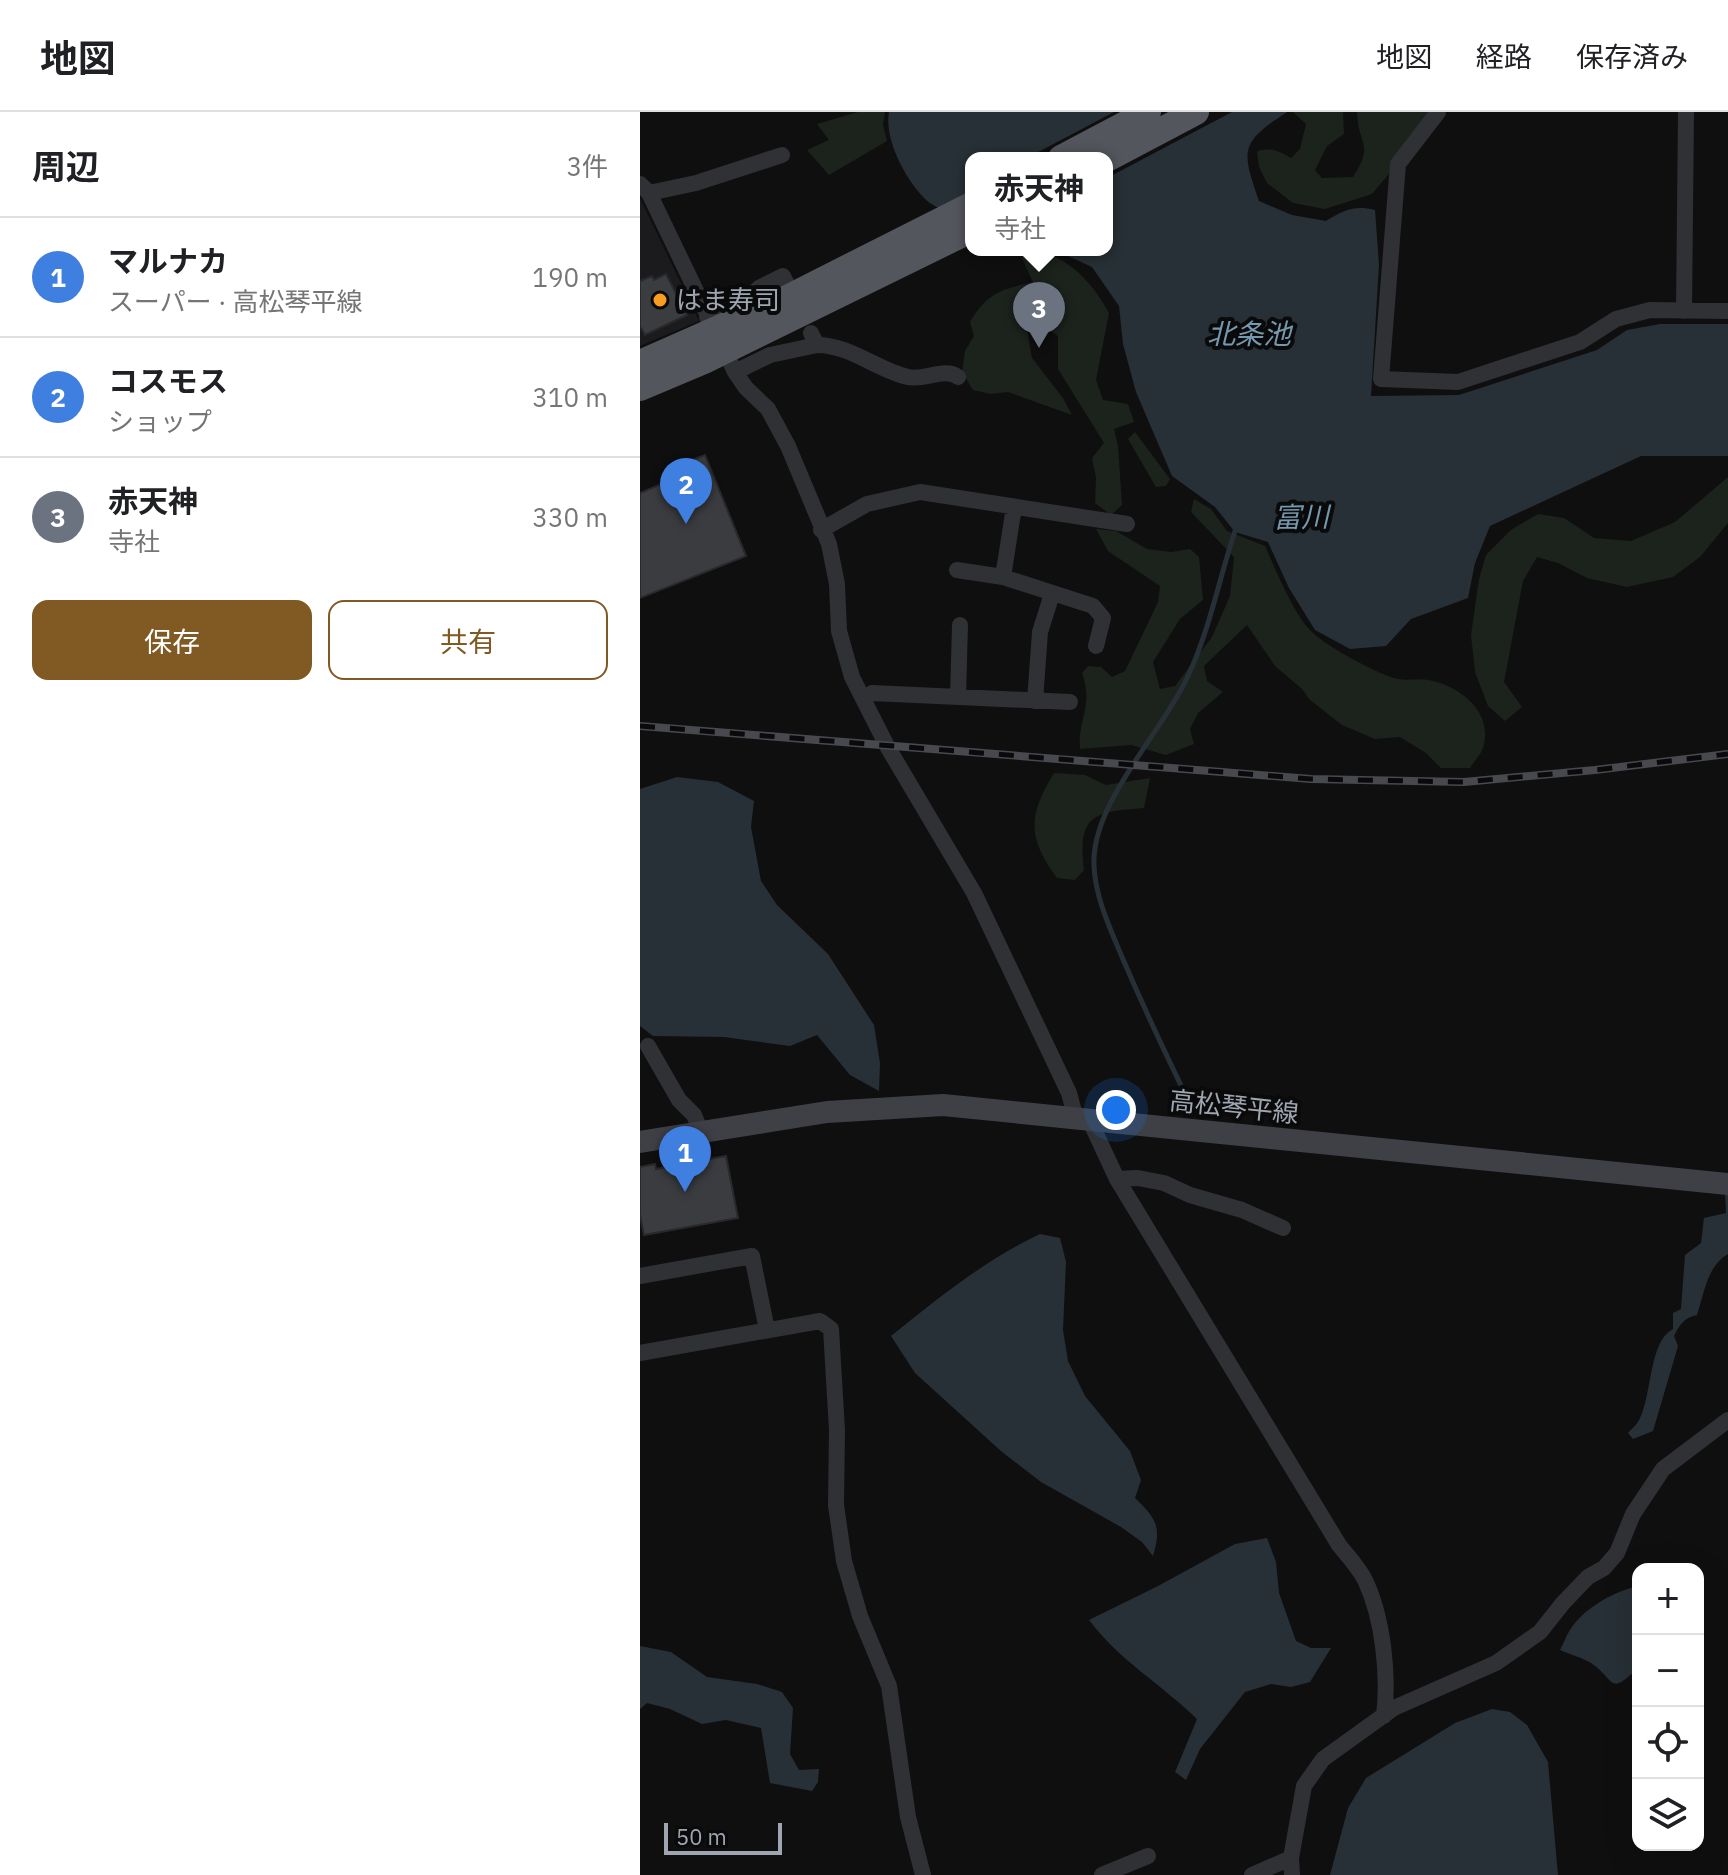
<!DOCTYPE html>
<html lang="ja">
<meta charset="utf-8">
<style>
:root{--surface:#fff;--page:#f6f6f6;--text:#202124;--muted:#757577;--line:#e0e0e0;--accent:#815922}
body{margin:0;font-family:"IBM Plex Sans","Noto Sans JP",sans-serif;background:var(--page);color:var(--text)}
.controls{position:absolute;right:24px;bottom:24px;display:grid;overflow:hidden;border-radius:16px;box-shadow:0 8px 32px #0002}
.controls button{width:72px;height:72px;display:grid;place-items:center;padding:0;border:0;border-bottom:2px solid var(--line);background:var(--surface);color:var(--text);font:40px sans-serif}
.scale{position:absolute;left:24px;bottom:20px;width:118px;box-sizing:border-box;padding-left:8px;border:4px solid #9fa6b2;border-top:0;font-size:22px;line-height:28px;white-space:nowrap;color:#9fa6b2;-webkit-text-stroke:6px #0a0a0b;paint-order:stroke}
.you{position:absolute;left:476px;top:998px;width:28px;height:28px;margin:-20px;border:6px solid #fff;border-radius:50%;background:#1a73e8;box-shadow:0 0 0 12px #1a73e833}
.badge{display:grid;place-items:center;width:52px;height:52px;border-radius:50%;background:var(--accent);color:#fff;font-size:26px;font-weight:700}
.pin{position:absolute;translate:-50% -66px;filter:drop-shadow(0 2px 4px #0008)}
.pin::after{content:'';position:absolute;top:42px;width:28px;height:24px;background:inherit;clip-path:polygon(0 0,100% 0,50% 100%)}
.popup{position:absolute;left:325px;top:40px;width:148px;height:104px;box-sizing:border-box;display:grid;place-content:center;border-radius:16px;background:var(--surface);filter:drop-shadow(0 2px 6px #0005);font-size:26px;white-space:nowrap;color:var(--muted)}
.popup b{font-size:30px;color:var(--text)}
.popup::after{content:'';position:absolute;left:50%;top:100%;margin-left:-16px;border:16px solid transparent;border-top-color:var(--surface)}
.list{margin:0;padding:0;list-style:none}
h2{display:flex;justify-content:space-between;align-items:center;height:104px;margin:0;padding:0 32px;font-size:34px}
h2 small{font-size:26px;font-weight:400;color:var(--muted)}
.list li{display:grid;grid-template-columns:52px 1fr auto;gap:24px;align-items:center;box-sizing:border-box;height:120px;padding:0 32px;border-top:2px solid var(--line)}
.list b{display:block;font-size:30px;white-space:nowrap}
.list p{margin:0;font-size:26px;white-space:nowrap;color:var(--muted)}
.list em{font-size:26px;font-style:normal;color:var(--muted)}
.actions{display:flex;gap:16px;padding:24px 32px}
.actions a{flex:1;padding:18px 0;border:2px solid var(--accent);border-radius:16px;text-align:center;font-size:28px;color:var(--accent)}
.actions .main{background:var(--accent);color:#fff}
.icon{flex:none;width:44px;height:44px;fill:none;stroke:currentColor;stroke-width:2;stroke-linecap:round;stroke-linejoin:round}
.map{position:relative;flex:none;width:1088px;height:1763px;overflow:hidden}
header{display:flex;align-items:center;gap:48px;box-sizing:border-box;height:112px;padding:0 40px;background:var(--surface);border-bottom:2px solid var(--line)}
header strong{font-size:38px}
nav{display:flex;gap:44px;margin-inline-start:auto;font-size:28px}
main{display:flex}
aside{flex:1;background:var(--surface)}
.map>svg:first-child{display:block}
.built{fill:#1b1b1d}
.green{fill:#1b231c}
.water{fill:#273036}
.pier{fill:#0f0f10}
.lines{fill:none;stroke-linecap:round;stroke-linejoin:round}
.stream{stroke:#273036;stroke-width:5}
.building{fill:#3b3c40;stroke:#29292c;stroke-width:2}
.minor{stroke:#303135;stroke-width:16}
.secondary{stroke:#3e4045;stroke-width:22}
.trunk{stroke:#54565d;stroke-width:26}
.rail-casing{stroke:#47494e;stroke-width:8}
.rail{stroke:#0a0a0b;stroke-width:5;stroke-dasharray:15;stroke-linecap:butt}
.poi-dot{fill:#f79e20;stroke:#0a0a0b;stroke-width:3}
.labels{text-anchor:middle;stroke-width:8;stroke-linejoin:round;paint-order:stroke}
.poi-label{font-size:26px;fill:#9fa6b2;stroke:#0a0a0b;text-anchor:start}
.street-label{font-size:26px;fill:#9fa6b2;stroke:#0a0a0b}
.water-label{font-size:28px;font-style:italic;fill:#7498af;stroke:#0a0a0b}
</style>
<header>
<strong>地図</strong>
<nav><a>地図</a><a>経路</a><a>保存済み</a></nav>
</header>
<main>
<aside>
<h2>周辺<small>3件</small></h2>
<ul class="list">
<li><span class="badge" style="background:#3f7fe0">1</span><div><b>マルナカ</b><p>スーパー · 高松琴平線</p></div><em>190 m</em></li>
<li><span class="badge" style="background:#3f7fe0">2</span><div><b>コスモス</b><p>ショップ</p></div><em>310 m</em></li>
<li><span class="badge" style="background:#6b7280">3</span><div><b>赤天神</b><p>寺社</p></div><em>330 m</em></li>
</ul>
<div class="actions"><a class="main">保存</a><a>共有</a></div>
</aside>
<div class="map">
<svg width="1088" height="1763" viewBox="0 0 1088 1763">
<rect width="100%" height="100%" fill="#0f0f10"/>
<!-- built -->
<path class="built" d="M 0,86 L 59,209 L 0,234 Z"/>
<!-- green -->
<path class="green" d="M 218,0 L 245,0 L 243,13 L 247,29 L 189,63 L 167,38 L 189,28 L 177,12 Z
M 653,0 L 703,0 L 704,22 L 687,34 L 675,58 L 682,66 L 713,65 C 735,31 718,34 717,0 L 791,0 L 758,44 L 748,63 L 732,82 L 685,97 L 653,91 L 627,71 L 619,55 L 617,39 C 631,35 639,39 651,46 L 660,37 L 666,12 Z
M 356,138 C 369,138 387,135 400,139 C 433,149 453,172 469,201 L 456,268 L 463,288 L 488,292 L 494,310 L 474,317 L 478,334 L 482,393 L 471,403 L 455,391 L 456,366 L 452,346 L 464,331 L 418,257 L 418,224 L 397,210 L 387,217 L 392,246 L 423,286 L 432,303 L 368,280 L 351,282 L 333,278 L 322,260 L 325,239 L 334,224 L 330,210 C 348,180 361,178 393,170 L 380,142 Z
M 495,320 L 530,367 L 526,374 L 516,375 L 488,327 Z
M 1088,365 L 1088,411 L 1060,445 L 1033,465 L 987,475 L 947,466 L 918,451 L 897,445 L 883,469 L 864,570 L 882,595 L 865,609 L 848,594 L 835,560 L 831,523 L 839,467 L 846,443 L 871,418 L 898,402 L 924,406 L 954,426 L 991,429 L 1035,410 Z
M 554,387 L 571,397 L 587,419 L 625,434 C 636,458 654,503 672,520 C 686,534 739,563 758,567 C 768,569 779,566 789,568 C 820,574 854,600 843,636 C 841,642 834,650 830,656 L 801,656 L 786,641 L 760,625 L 735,627 L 702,613 L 670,588 L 662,577 L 635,554 L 607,513 L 564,554 L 567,569 L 583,580 L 558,601 L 550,617 L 554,632 L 526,643 L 491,633 L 440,637 C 437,608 454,595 442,561 L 448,554 L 461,555 L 472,565 L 485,559 L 518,490 L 520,474 L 468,439 L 456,417 L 476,419 L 507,437 L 531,440 L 550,437 L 559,445 L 563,488 L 540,507 L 513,550 L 520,577 L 535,574 L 572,525 L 590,484 L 594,445 L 551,400 Z
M 414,661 L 445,663 L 466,673 L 510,666 L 504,696 C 454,700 437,702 444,758 L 435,768 L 417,766 C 387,725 388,704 414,661 Z"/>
<!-- water -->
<path class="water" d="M 249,0 L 647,0 C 600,31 601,37 619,89 L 652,103 L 686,109 C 704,98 714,93 735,98 L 739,153 L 731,284 L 819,283 L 957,238 L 987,218 L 1020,212 L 1088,212 L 1088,344 L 1001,344 L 850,414 L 835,451 L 828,486 L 771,507 L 746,534 L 710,537 L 675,518 L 649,476 L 628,430 L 595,420 L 575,395 L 532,364 L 496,280 L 483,232 L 479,194 L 452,155 L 415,138 L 467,138 L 467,46 L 331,46 L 331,109 C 317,103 295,97 285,87 C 265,67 244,27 249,0 Z
M 37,665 L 78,670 L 114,689 L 111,715 L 121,769 L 137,793 L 188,842 L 234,913 L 240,951 L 239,979 L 210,963 L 177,923 L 150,934 L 84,925 L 13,924 L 0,914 L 0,677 Z
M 1085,1081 L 1088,1081 L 1088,1142 C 1067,1154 1064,1182 1057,1203 C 1044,1206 1040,1212 1034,1224 L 1038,1234 L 1013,1319 L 993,1327 L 988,1321 C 992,1316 998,1312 1000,1306 C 1012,1282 1009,1229 1033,1217 L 1033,1201 L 1041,1197 L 1045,1143 L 1061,1131 L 1064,1106 L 1086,1101 Z
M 400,1122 L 420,1126 L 426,1150 L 423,1218 L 428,1249 L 445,1284 L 490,1339 L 501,1368 L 495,1386 C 516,1406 522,1415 513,1444 L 502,1430 L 481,1415 L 401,1370 L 362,1340 L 275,1261 L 251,1224 C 298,1186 345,1148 400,1122 Z
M 627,1426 L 636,1450 L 639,1481 L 656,1529 L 671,1536 L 691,1536 L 670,1570 L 651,1575 L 631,1572 L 605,1580 L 560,1637 L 546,1668 L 535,1660 L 557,1607 C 521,1572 479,1548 449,1508 L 518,1474 L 595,1432 Z
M 998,1474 L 998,1556 C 968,1585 976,1568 951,1551 C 941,1545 931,1543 920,1538 C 924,1531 927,1521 932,1515 C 946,1495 975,1479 998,1474 Z
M 0,1534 L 31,1540 L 67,1565 L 117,1572 L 142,1580 L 153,1596 L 150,1642 L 159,1658 L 179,1657 L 178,1670 L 172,1679 L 130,1671 L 121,1616 L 86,1608 L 62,1612 L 30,1597 L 7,1591 L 0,1597 Z
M 852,1597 L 870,1600 L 887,1613 L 908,1650 L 918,1763 L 690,1763 L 708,1696 L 726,1666 L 815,1611 Z"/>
<!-- pier -->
<path class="pier" d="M 474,0 L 592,0 L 467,66 L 467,46 L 387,46 Z"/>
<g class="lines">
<!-- stream -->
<path class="stream" d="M 551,994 C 527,945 504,896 482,845 C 470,816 455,785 454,753 C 451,692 521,622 547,566 C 570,518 579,466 596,416"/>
</g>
<!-- building -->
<path class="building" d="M 26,162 L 47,203 L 5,223 L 0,214 L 0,169 L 12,164 L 14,168 Z
M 65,343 L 106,444 L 0,486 L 0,381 L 38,365 L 34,355 Z
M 86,1044 L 98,1106 L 4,1123 L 0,1103 L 0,1055 L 15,1052 L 16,1057 Z"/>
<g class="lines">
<!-- minor -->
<path class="minor" d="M 798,0 L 758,52 L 741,267 L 818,270 L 940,230 L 976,207 L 1010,198 L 1088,199
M 0,72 L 9,81 L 95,260 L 106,276 L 128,297 L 148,334 L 189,432 L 197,472 L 199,519 L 212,565 L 247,634 L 334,781 L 429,981 L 436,1007
M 9,81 L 56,71 L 142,43
M 1044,199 L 1046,0
M 67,205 L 105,188 L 119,176 L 143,164 L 146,170
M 177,233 C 210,233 237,258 268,265 C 284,269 305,255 318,265
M 95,260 L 130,243 L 177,233 L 171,221
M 374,395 L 363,465 L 453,494 L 463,506 L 456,534
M 181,418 L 227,392 L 280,380 L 487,412
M 317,458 L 363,465
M 232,581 L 430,590
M 318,585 L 320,513
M 395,589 L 400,520 L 412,482
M 8,934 L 39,988 L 54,1003 L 61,1020
M 450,1009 L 477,1067 L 699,1433 C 708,1444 719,1456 725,1468 C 743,1506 749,1563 744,1604
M 477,1067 L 498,1066 L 524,1071 L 550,1083 L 602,1098 L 643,1116
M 0,1164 L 112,1144 L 127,1218
M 0,1241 L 180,1209 L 191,1217 L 197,1318 L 196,1393 L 204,1449 L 220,1504 L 249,1574 L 268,1705 L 283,1763
M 462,1763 L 508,1744
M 612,1763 L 651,1746
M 652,1763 L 651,1746 L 664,1674 L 683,1647 L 754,1596 L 856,1551 L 900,1520 L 923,1491 L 948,1465 L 964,1456 L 977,1441 L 993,1402 L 1023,1357 L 1088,1308"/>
<!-- secondary -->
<path class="secondary" d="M 0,1030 L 187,1000 L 303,993 L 1088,1072"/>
<!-- trunk -->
<path class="trunk" d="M 421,46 L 508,0
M 467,47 L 556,0
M 0,251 L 147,186 L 331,93
M 0,276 L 64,249 L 331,118"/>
<defs>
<path id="rail" d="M 0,614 L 671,667 L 824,670 L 955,658 L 1088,642"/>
</defs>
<!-- rail casing -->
<use href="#rail" class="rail-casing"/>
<!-- rail -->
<use href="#rail" class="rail"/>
</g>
<!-- markers -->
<circle class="poi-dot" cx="20" cy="188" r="8"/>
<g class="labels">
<!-- poi labels -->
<g class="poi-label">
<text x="36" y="197">はま寿司</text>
</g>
<!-- street labels -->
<g class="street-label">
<text transform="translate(594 995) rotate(6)" y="9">高松琴平線</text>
</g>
<!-- water labels -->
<g class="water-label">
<text x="609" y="232">北条池</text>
<text transform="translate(661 405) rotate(-1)" y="10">富川</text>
</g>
</g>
</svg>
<div class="controls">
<button>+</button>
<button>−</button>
<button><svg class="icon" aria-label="locate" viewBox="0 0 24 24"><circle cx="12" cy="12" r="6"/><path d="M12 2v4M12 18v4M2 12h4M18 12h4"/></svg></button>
<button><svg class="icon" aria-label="layers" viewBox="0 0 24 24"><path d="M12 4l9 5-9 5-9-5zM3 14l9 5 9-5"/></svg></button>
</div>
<div class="scale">50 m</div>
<div class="you"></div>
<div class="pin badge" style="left:45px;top:1080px;background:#3f7fe0">1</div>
<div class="pin badge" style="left:46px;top:412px;background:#3f7fe0">2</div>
<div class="pin badge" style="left:399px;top:236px;background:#6b7280">3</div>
<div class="popup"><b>赤天神</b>寺社</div>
</div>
</main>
